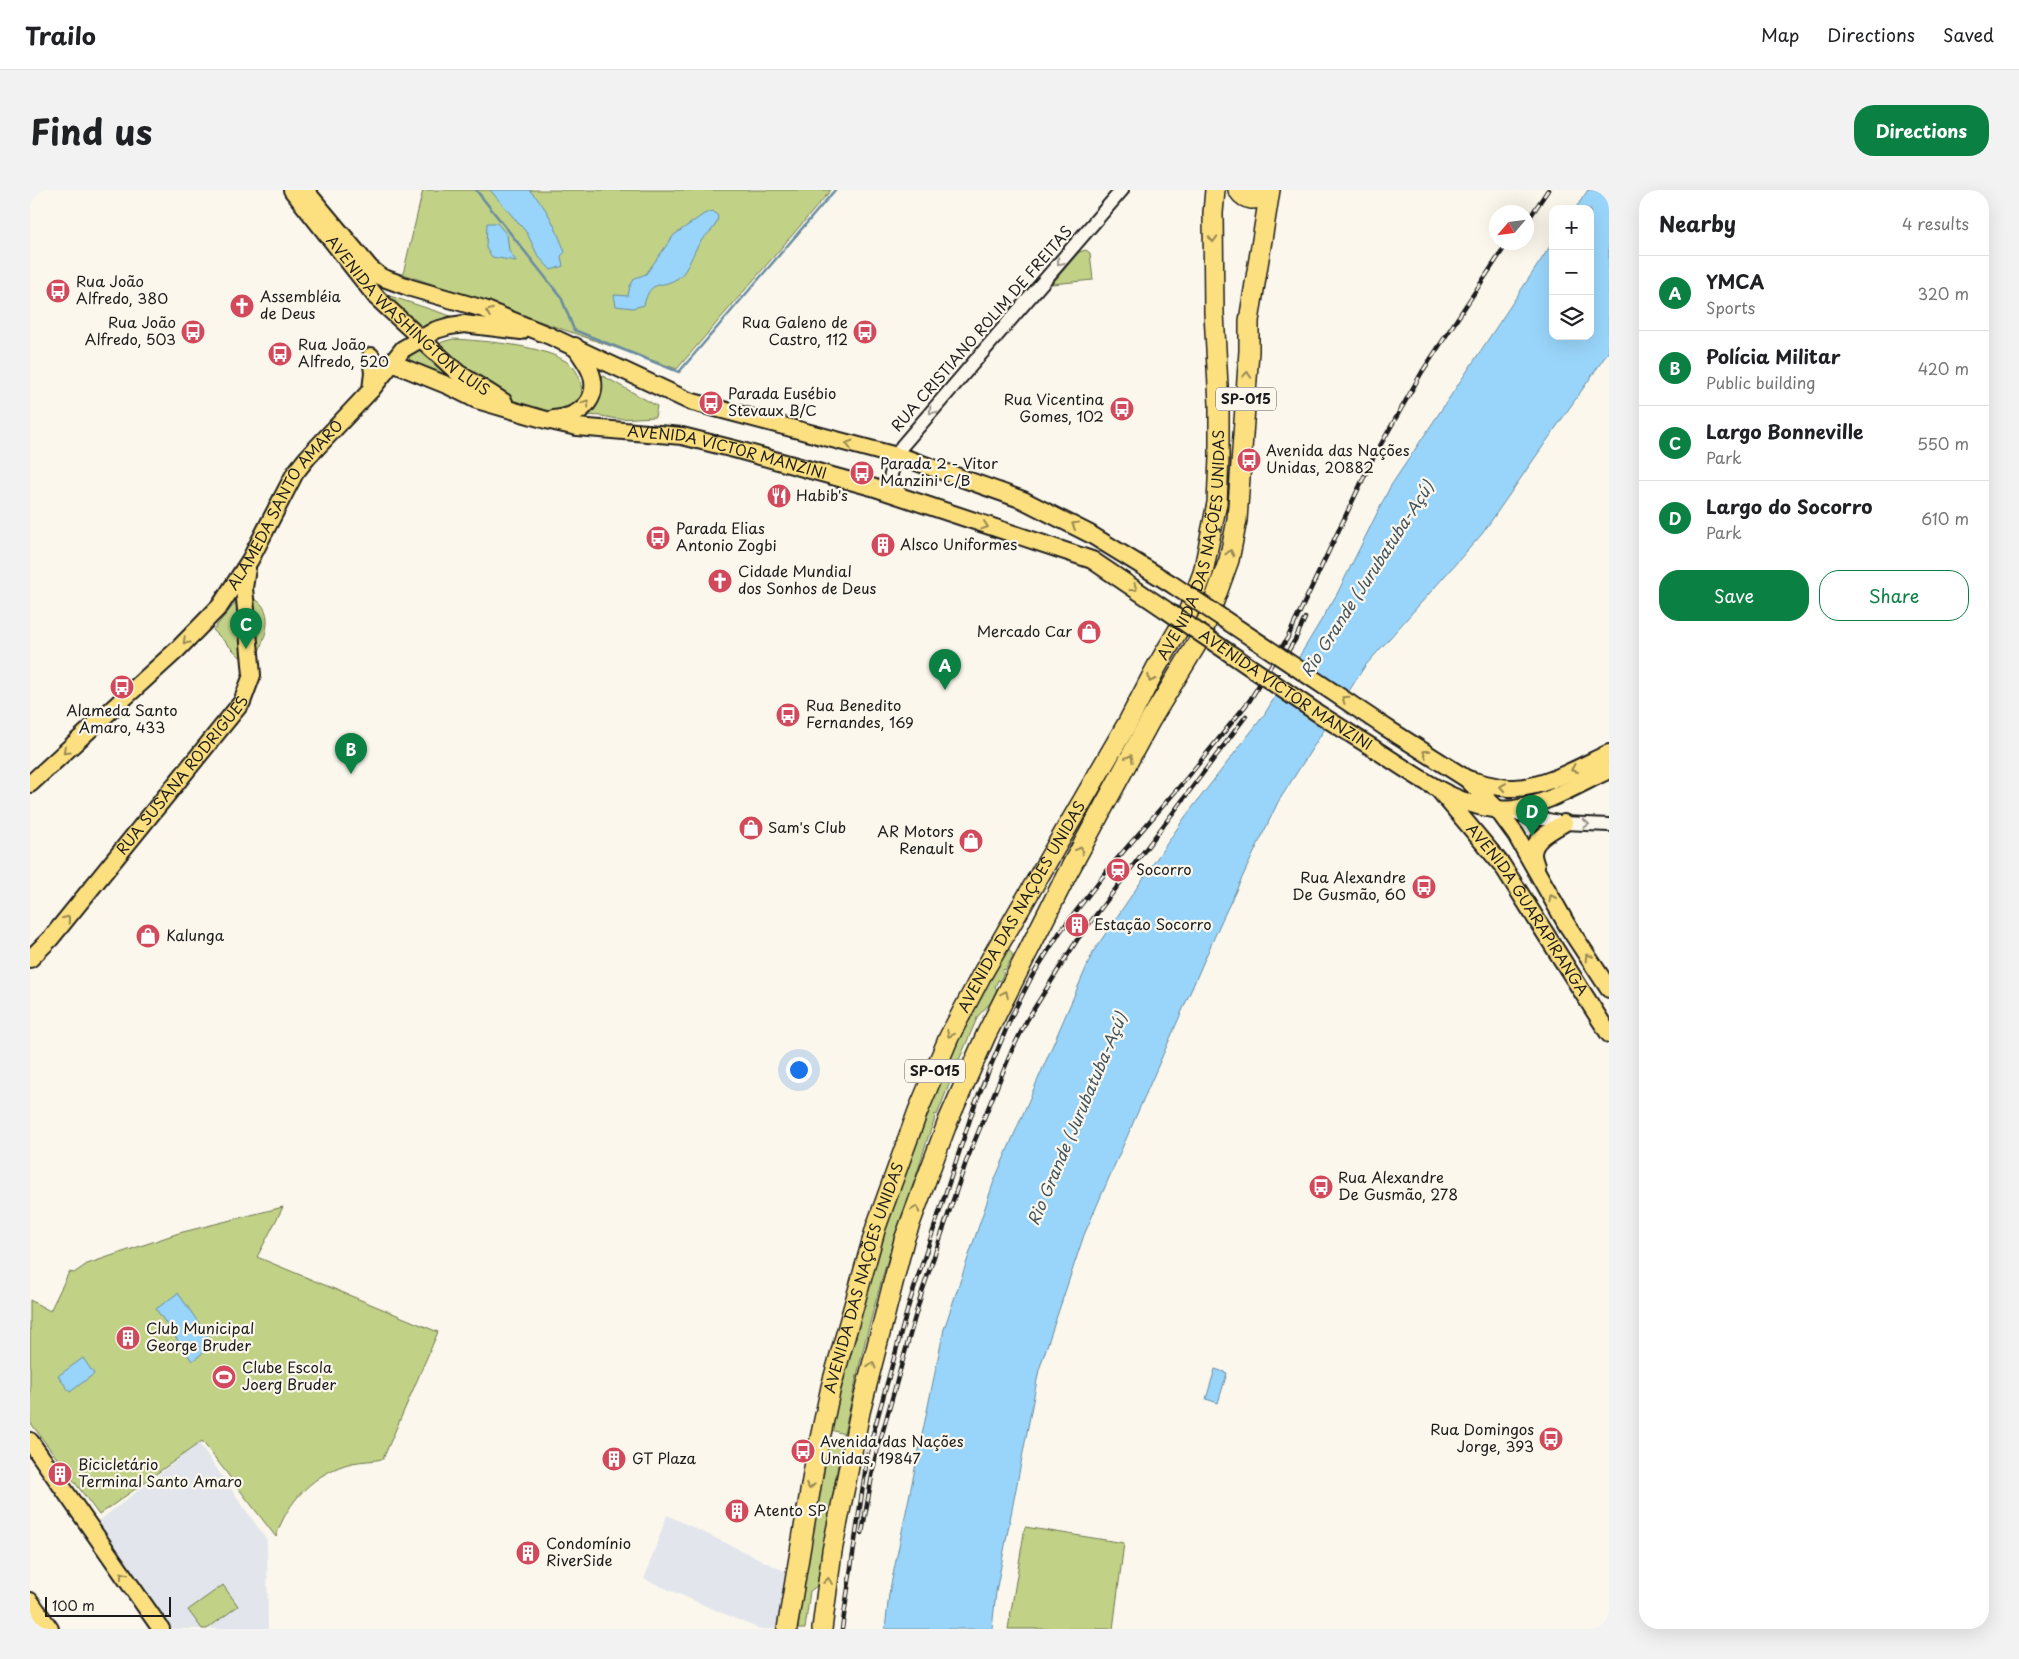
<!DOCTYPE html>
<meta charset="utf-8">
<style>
:root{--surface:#fff;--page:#f2f2f2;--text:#202124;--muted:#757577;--line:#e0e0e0;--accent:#0b8043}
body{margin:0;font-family:"Playpen Sans",sans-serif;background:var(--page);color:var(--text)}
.controls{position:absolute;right:15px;top:15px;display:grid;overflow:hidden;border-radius:10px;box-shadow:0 5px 20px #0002}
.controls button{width:45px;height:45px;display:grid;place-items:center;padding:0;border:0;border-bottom:1px solid var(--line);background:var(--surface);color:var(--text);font:25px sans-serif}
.compass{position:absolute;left:1459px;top:15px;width:45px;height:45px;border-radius:50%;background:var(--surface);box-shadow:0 5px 20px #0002;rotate:242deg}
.scale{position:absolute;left:15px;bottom:12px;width:126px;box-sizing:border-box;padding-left:5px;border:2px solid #1c1c1c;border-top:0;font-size:14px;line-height:18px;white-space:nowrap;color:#1c1c1c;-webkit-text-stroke:4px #fbf7ec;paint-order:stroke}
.you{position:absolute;left:768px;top:879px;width:18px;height:18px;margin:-12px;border:4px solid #fff;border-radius:50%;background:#1a73e8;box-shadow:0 0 0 8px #1a73e833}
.badge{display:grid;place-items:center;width:32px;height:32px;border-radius:50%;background:var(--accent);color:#fff;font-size:16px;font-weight:700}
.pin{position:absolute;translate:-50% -41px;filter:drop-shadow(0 1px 2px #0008)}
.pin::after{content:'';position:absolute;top:26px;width:18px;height:15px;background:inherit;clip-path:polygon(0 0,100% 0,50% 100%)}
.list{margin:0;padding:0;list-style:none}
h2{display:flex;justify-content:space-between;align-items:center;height:65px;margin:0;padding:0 20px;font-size:21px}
h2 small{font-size:16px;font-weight:400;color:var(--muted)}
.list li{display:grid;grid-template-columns:32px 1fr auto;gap:15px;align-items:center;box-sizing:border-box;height:75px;padding:0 20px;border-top:1px solid var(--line)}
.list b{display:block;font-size:19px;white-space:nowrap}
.list p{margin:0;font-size:16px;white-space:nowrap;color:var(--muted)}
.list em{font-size:16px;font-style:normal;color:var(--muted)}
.actions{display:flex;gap:10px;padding:15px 20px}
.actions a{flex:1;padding:11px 0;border:1px solid var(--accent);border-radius:20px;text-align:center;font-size:18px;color:var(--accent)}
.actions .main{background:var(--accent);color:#fff}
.icon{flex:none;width:28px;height:28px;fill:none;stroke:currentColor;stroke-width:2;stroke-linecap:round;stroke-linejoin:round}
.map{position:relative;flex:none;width:1579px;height:1439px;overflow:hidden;border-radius:20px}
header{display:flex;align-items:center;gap:30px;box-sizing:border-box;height:70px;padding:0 25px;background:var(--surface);border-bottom:1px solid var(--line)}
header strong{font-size:24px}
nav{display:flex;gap:28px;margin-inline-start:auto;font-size:18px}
.intro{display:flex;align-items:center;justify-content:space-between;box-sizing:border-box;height:120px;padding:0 30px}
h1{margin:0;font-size:35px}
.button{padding:12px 22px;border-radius:20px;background:var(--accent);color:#fff;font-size:18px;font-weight:700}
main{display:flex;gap:30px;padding:0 30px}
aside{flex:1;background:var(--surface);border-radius:20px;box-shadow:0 5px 20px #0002}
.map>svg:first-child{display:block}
.built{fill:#e2e6ec}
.green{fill:#c1d186;stroke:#6e7651}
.water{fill:#99d5fa;stroke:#678ba1}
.pier{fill:#fbf7ec}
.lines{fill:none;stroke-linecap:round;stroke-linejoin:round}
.stream{stroke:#678ba1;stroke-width:2.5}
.minor-casing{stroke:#1c1c1c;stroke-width:16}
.major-casing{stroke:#1c1c1c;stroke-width:20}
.highway-casing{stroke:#1c1c1c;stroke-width:22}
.minor{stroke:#fbf7ec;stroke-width:12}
.major{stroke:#fce080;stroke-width:16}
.highway{stroke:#fce080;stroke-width:19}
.rail-casing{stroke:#1c1c1c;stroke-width:4.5}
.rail{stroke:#fbf7ec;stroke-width:2.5;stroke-dasharray:8;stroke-linecap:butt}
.major-bridge-casing{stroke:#1c1c1c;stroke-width:20;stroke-linecap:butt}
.major-bridge{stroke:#fce080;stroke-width:16}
.oneway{stroke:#978853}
.oneway2{stroke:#97948e}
.labels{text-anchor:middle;stroke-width:4.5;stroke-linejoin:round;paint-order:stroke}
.shield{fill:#fbf7ec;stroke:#5f5e5a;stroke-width:1}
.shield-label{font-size:14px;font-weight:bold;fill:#1c1c1c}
.poi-label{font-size:15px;fill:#1c1c1c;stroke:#fbf7ec;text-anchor:start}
.street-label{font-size:15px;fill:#1c1c1c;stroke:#fbf7ec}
.water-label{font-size:16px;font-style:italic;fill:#42545f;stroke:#fbf7ec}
</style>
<header>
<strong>Trailo</strong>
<nav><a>Map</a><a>Directions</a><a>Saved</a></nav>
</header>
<div class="intro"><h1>Find us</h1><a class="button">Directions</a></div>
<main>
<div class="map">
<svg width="1579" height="1439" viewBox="0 0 1579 1439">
<rect width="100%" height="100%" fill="#fbf7ec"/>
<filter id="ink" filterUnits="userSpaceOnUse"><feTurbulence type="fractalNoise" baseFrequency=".02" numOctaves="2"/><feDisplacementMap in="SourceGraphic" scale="10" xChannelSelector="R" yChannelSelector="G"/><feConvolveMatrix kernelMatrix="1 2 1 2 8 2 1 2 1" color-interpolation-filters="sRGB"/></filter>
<g filter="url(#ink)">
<!-- built -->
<path class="built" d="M 169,1253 L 237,1350 L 238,1439 L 135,1439 L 61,1337 Z
M 637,1325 L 765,1386 L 757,1439 L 729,1439 L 614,1389 Z"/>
<!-- green -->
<path class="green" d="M 393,0 L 801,0 L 647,179 L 373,84 Z
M 1056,60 L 1060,63 L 1063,90 L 1022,94 L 1049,62 Z
M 351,103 L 445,134 L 393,142 Z
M 423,149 C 455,151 517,155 541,175 C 552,184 557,211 543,220 C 539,222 532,222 528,222 C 523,223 518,225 513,224 C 471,214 440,183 407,157 L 412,152 Z
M 390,156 L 434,195 L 380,172 L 379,166 Z
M 566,182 L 627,216 L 625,227 L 587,229 L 572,226 L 555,225 Z
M 220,406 C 252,421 231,454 222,479 L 183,440 L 206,412 Z
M 978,757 L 983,766 L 975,780 L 974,779 L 972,782 L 974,783 L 970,791 L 968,790 L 965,797 L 967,799 L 961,812 L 948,826 L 929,870 L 927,869 L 924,876 L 926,877 L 907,925 L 905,924 L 904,932 C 896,949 891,973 884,992 C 853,1074 832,1159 814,1244 L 801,1240 L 830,1123 L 859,1024 L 864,1017 L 889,941 L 930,841 Z
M 253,1017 L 227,1067 L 408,1142 L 353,1269 C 343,1271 332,1271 322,1273 C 285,1282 257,1311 246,1347 L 172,1251 L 69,1325 L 0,1232 L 0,1110 L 20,1121 L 39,1082 L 44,1083 L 57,1074 L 149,1043 Z
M 807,1254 L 811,1257 L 787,1396 L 780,1401 L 775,1439 L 768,1439 L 775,1381 L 796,1259 L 799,1255 Z
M 995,1337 L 1094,1353 L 1083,1439 L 978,1439 Z
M 193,1395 L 208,1416 L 177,1439 L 172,1439 L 158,1420 Z"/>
<!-- water -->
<path class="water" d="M 460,0 L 499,0 C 518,17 526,39 535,62 L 531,66 L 533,76 L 521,80 L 508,66 L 497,43 Z
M 1558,0 L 1579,0 L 1579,161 L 1452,344 L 1335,476 L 1248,612 L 1191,732 L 1054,1045 L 1009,1180 L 966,1402 L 962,1439 L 855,1439 L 859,1404 L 914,1139 L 964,991 L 1063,762 L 1155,627 L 1234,525 L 1307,404 L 1360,297 L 1523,52 L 1523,146 L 1560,146 L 1560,19 L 1545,19 Z
M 683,21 L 688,26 C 687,39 678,42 671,51 C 662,62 660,79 648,88 C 630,100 621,87 614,115 L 603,118 L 586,116 L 584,105 L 598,106 L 600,96 L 605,88 L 616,84 L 644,45 L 674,24 Z
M 457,33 L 467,33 L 477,45 L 479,61 L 486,71 L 462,67 L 456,58 Z
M 148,1103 L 184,1155 L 162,1171 L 126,1119 Z
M 53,1168 L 64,1184 L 40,1202 L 28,1186 Z
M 1185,1179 L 1197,1183 L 1188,1213 L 1176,1209 Z"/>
<!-- pier -->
<path class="pier" d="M 1264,470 L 1319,506 L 1298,539 L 1245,502 Z"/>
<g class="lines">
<!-- stream -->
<path class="stream" d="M 446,0 L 531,107 L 544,140 L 649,182 L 805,0"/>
<defs>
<path id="minor" d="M 872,307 L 860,288 L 866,267 L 872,256 L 1092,0
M 1476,622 L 1534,633 L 1579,635"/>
<g id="major">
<path id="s1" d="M 262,0 L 347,108 L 428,183 L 474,212"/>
<path d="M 275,0 L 340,78 L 351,87 L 381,98 L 454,119 L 520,146 L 659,211 L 878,269 L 993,310 L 1060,344 L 1143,395"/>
<path d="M 341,166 L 343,183 L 341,200"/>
<path id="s2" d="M 362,173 L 419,196 L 447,210 L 516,230 L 547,237 L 652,246 L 708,260 L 842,297 L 1062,370 L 1136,420"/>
<path d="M 523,229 C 547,228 571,211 561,183 C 558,174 550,165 545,156"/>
<path d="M 1355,537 L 1437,589 L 1467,619 L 1486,645 L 1537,735 L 1579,799"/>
<path d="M 1343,558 C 1383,583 1435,625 1484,619 C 1517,614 1549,594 1579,580"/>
<path d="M 1437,589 C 1452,593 1467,598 1482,598 C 1513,599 1551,576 1579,563"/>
<path id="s3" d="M 0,594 L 148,459 L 190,416 L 220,370 L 265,283 L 277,268 L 341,200 L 373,159 L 406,140 L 420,136 L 434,134 L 491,141"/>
<path id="s4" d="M 1409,600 L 1472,675 L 1579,844"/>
<path d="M 1506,676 C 1505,673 1503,668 1503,664 C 1503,649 1523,640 1534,633"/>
<path id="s5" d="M 0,769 L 21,748 L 212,512 L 222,485 L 214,398 L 217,378"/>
<path d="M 0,1251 L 131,1439"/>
<path d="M 0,1411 L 20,1439"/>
</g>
<g id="highway">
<path d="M 1208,0 C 1216,12 1225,10 1238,6"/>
<path id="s6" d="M 757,1439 L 785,1272 L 801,1197 L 846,1037 L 888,921 L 919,847 L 951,786 L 1097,534 L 1126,478 L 1157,425 L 1173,383 L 1187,313 L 1189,268 L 1189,214 L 1184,123 L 1183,23 L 1185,0"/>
<path d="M 792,1439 L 802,1361 L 830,1222 L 874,1050 L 918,931 L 956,845 L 1036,686 L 1120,531 L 1171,447 L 1199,370 L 1207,330 L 1219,161 L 1219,131 L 1240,0"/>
</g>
</defs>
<!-- minor casing -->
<use href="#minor" class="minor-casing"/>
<!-- major casing -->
<use href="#major" class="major-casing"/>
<!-- highway casing -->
<use href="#highway" class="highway-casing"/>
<!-- minor -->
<use href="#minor" class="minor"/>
<!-- major -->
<use href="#major" class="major"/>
<!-- highway -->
<use href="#highway" class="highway"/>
<defs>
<path id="rail" d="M 1496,33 L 1518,0
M 1250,474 L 1265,450 L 1275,428
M 832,1343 L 845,1269 L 892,1102 L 936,972 L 982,860 L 997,830 L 1047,750 L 1216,526
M 812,1439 L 838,1262 L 879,1114 L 945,914 L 982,825 L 1001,788 L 1030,742 L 1080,677 L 1157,588 L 1220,510 L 1258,447 L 1342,270 L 1392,182 L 1478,52"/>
</defs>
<!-- rail casing -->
<use href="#rail" class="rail-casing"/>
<!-- rail -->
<use href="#rail" class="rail"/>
<defs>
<g id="major-bridge">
<path d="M 1143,395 L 1355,537"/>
<path id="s7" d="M 1136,420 L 1289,524 L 1343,558"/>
</g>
</defs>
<!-- major-bridge casing -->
<use href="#major-bridge" class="major-bridge-casing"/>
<!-- major-bridge -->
<use href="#major-bridge" class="major-bridge"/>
</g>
<!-- one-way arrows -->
<defs><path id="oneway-chevron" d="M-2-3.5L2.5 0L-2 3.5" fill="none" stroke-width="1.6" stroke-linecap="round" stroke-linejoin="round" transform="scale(1.25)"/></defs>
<g class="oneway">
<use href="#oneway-chevron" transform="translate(1183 49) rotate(89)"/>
<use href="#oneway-chevron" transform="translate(459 122) rotate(-159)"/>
<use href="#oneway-chevron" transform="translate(1217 185) rotate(-86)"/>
<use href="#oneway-chevron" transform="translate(556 213) rotate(-56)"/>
<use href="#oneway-chevron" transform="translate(819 254) rotate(-164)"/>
<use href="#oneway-chevron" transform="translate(1045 335) rotate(-151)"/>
<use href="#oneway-chevron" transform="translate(955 336) rotate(18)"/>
<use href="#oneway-chevron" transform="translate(1200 363) rotate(-77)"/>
<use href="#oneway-chevron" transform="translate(1104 398) rotate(35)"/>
<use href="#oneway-chevron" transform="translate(156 451) rotate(136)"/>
<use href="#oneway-chevron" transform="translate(1121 489) rotate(117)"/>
<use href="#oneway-chevron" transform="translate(1315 509) rotate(-145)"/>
<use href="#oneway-chevron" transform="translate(36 561) rotate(137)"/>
<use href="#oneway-chevron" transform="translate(1396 563) rotate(-147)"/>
<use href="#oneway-chevron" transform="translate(1100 568) rotate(-62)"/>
<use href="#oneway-chevron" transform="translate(1544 579) rotate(156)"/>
<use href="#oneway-chevron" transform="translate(1473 597) rotate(-172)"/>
<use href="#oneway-chevron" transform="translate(1050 660) rotate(-61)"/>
<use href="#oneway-chevron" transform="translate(1522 708) rotate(-119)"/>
<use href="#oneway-chevron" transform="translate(37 729) rotate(-51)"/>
<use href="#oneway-chevron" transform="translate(1558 767) rotate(-123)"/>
<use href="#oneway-chevron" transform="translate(975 804) rotate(-64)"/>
<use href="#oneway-chevron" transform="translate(920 844) rotate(116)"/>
<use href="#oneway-chevron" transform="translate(886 1019) rotate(-70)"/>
<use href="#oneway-chevron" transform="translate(842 1175) rotate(-75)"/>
<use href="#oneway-chevron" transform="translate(780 1296) rotate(100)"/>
<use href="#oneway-chevron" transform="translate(93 1385) rotate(-125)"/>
<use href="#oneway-chevron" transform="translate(798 1391) rotate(-83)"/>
</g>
<g class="oneway2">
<use href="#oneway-chevron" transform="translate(1030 72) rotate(131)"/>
<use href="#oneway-chevron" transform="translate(902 221) rotate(131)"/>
<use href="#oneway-chevron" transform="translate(1556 634) rotate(3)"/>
</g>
</g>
<!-- icons -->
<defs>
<symbol id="bus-disc" viewBox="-11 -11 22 22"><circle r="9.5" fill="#d1495b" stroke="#fbf7ec"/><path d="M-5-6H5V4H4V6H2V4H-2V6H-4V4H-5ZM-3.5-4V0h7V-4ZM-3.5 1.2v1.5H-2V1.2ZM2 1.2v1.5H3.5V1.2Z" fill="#fff"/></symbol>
<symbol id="church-disc" viewBox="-11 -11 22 22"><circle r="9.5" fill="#d1495b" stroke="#fbf7ec"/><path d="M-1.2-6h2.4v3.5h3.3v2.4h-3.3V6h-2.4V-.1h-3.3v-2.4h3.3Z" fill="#fff"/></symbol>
<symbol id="restaurant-disc" viewBox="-11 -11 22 22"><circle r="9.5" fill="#d1495b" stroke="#fbf7ec"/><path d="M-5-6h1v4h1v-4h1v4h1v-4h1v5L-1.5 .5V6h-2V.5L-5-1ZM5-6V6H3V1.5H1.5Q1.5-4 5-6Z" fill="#fff"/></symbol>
<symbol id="building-disc" viewBox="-11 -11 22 22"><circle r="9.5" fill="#d1495b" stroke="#fbf7ec"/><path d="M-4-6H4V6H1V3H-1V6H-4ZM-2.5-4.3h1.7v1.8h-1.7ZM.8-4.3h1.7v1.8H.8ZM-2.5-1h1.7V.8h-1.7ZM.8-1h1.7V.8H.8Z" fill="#fff"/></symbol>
<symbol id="shop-disc" viewBox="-11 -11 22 22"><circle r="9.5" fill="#d1495b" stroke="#fbf7ec"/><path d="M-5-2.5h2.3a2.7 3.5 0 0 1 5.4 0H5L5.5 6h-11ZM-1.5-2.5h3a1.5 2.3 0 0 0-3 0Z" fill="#fff"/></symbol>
<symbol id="station-disc" viewBox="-11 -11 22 22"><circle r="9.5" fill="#d1495b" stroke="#fbf7ec"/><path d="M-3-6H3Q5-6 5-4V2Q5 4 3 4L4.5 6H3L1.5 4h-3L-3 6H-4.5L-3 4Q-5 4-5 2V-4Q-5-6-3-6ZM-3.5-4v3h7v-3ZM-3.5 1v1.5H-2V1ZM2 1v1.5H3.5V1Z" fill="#fff"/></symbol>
<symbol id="stadium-disc" viewBox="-11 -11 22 22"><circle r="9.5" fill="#d1495b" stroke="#fbf7ec"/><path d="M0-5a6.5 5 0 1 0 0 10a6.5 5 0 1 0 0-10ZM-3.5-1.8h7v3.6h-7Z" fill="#fff"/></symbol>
</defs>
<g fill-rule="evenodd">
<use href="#bus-disc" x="14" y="87" width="28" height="28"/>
<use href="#church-disc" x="198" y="102" width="28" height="28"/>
<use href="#bus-disc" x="149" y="128" width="28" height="28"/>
<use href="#bus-disc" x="821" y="128" width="28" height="28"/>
<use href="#bus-disc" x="236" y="150" width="28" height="28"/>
<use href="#bus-disc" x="667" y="199" width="28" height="28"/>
<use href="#bus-disc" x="1078" y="205" width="28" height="28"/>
<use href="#bus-disc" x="1205" y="256" width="28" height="28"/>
<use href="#bus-disc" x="818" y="269" width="28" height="28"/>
<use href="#restaurant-disc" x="735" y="292" width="28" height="28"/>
<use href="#bus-disc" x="614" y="334" width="28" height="28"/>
<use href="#building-disc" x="839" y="341" width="28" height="28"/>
<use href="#church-disc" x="676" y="377" width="28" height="28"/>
<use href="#shop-disc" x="1045" y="428" width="28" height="28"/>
<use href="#bus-disc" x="78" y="483" width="28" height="28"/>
<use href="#bus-disc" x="744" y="511" width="28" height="28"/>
<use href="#shop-disc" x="707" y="624" width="28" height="28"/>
<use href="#shop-disc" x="927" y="637" width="28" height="28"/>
<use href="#station-disc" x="1074" y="666" width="28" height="28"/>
<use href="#bus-disc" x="1380" y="683" width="28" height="28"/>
<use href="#building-disc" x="1033" y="721" width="28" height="28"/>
<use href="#shop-disc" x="104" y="732" width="28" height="28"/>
<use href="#bus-disc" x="1277" y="983" width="28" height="28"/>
<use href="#building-disc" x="84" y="1134" width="28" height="28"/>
<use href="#stadium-disc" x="180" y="1173" width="28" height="28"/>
<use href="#bus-disc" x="1507" y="1235" width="28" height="28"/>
<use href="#bus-disc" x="759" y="1247" width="28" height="28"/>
<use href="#building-disc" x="570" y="1255" width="28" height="28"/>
<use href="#building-disc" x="16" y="1270" width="28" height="28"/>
<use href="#building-disc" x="693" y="1307" width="28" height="28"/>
<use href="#building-disc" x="484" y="1349" width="28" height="28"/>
</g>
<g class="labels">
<!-- shield labels -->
<g class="shield">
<rect x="1186" y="197.5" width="60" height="23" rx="4"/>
<rect x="875" y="869.5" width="60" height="23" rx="4"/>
</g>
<g class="shield-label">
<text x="1216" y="214">SP-015</text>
<text x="905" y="886">SP-015</text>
</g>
<!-- poi labels -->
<g class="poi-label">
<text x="46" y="97">Rua João<tspan x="46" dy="17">Alfredo, 380</tspan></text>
<text x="230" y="112">Assembléia<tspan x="230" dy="17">de Deus</tspan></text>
<text x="146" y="138" text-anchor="end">Rua João<tspan x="146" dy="17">Alfredo, 503</tspan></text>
<text x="818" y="138" text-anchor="end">Rua Galeno de<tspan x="818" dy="17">Castro, 112</tspan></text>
<text x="268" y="160">Rua João<tspan x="268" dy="17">Alfredo, 520</tspan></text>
<text x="698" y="209">Parada Eusébio<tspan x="698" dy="17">Stevaux B/C</tspan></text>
<text x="1074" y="215" text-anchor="end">Rua Vicentina<tspan x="1074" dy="17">Gomes, 102</tspan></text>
<text x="1236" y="266">Avenida das Nações<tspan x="1236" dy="17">Unidas, 20882</tspan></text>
<text x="850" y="279">Parada 2 - Vitor<tspan x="850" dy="17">Manzini C/B</tspan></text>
<text x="766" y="311">Habib's</text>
<text x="646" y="344">Parada Elias<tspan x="646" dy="17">Antonio Zogbi</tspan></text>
<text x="870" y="360">Alsco Uniformes</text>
<text x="708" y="387">Cidade Mundial<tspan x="708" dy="17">dos Sonhos de Deus</tspan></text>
<text x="1042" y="447" text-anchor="end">Mercado Car</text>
<text x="776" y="521">Rua Benedito<tspan x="776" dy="17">Fernandes, 169</tspan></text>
<text x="92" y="526" text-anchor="middle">Alameda Santo<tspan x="92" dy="17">Amaro, 433</tspan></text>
<text x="738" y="643">Sam's Club</text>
<text x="924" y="647" text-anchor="end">AR Motors<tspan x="924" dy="17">Renault</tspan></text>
<text x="1106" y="685">Socorro</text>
<text x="1376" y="693" text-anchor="end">Rua Alexandre<tspan x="1376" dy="17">De Gusmão, 60</tspan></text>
<text x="1064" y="740">Estação Socorro</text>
<text x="136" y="751">Kalunga</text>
<text x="1308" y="993">Rua Alexandre<tspan x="1308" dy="17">De Gusmão, 278</tspan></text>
<text x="116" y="1144">Club Municipal<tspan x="116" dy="17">George Bruder</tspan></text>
<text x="212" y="1183">Clube Escola<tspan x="212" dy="17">Joerg Bruder</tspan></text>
<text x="1504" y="1245" text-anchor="end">Rua Domingos<tspan x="1504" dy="17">Jorge, 393</tspan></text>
<text x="790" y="1257">Avenida das Nações<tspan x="790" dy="17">Unidas, 19847</tspan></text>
<text x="602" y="1274">GT Plaza</text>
<text x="48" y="1280">Bicicletário<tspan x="48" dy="17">Terminal Santo Amaro</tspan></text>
<text x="724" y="1326">Atento SP</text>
<text x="516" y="1359">Condomínio<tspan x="516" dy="17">RiverSide</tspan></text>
</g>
<!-- street labels -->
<g class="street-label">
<text dy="5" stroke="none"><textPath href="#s1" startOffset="172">AVENIDA WASHINGTON LUÍS</textPath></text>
<text transform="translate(952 139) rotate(-49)" y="5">RUA CRISTIANO ROLIM DE FREITAS</text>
<text dy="5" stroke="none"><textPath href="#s2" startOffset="349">AVENIDA VÍCTOR MANZINI</textPath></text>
<text dy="5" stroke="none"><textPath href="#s3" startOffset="381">ALAMEDA SANTO AMARO</textPath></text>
<text dy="5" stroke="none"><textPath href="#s6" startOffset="1170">AVENIDA DAS NAÇÕES UNIDAS</textPath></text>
<text dy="5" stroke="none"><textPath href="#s7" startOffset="144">AVENIDA VÍCTOR MANZINI</textPath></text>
<text dy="5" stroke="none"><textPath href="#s5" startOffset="239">RUA SUSANA RODRIGUES</textPath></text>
<text dy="5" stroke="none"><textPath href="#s6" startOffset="765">AVENIDA DAS NAÇÕES UNIDAS</textPath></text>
<text dy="5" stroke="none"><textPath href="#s4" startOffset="149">AVENIDA GUARAPIRANGA</textPath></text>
<text dy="5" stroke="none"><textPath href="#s6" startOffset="360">AVENIDA DAS NAÇÕES UNIDAS</textPath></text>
</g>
<!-- water labels -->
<g class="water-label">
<text transform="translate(1337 389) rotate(-57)" y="6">Rio Grande (Jurubatuba-Açú)</text>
<text transform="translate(1047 929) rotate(-67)" y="6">Rio Grande (Jurubatuba-Açú)</text>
</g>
</g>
</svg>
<div class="controls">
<button>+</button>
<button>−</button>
<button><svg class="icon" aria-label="layers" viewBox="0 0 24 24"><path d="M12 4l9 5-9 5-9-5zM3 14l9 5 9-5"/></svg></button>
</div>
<svg class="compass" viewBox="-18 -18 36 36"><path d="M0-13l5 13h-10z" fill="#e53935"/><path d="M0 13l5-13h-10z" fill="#757577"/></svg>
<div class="scale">100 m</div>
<div class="you"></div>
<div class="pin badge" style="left:915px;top:500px">A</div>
<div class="pin badge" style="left:321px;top:584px">B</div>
<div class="pin badge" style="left:216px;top:459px">C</div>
<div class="pin badge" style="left:1502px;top:646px">D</div>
</div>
<aside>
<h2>Nearby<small>4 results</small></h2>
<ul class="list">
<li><span class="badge">A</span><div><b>YMCA</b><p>Sports</p></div><em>320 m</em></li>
<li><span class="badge">B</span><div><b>Polícia Militar</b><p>Public building</p></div><em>420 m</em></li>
<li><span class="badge">C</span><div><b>Largo Bonneville</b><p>Park</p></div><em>550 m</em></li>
<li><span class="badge">D</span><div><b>Largo do Socorro</b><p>Park</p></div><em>610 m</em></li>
</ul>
<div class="actions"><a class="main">Save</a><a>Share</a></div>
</aside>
</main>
